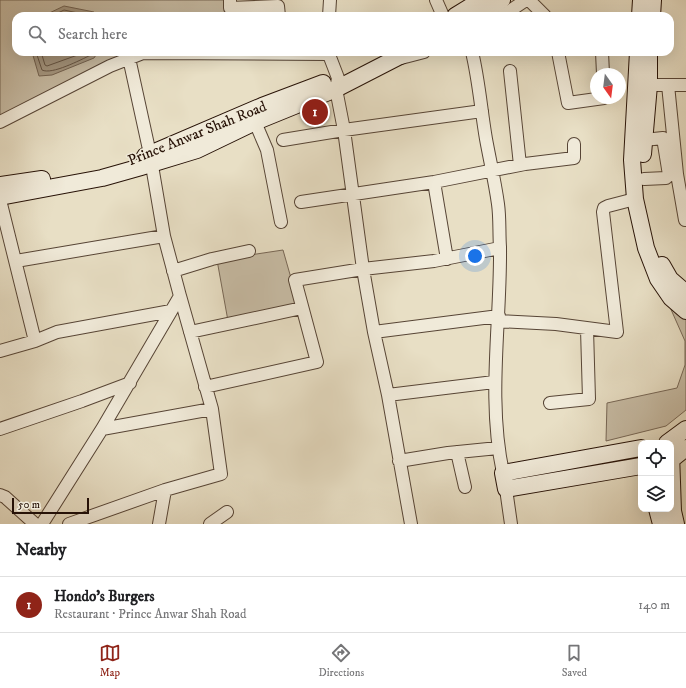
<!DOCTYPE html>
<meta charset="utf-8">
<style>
:root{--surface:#fff;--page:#f2f2f2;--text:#202124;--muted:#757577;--line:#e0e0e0;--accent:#8f2418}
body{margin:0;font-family:"IM FELL DW Pica",serif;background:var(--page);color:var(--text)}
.controls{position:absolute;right:12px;bottom:12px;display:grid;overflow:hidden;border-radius:8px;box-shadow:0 4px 16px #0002}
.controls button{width:36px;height:36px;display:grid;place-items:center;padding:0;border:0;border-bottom:1px solid var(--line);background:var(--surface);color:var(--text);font:20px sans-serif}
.compass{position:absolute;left:590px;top:68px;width:36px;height:36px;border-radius:50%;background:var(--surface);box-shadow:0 4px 16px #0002;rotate:166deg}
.scale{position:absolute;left:12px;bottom:10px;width:77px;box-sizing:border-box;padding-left:4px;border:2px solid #271207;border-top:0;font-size:11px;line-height:14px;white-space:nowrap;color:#271207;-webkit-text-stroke:3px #f0ead9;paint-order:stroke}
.you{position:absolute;left:475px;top:256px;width:14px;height:14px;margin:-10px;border:3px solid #fff;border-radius:50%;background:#1a73e8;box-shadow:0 0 0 6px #1a73e833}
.badge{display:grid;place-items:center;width:26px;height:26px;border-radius:50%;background:var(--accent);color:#fff;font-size:13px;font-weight:700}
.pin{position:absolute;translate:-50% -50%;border:2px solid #fff;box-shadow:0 1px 4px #0006}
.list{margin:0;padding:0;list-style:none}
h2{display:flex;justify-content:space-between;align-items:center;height:52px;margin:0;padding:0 16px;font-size:17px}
h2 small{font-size:13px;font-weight:400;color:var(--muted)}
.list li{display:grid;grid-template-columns:26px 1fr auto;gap:12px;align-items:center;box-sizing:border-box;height:56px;padding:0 16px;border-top:1px solid var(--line)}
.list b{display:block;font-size:15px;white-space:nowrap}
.list p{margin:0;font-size:13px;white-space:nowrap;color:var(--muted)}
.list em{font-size:13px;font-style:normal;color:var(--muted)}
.icon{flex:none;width:22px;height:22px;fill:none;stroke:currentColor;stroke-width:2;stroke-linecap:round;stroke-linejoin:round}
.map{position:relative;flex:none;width:686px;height:524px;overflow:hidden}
.search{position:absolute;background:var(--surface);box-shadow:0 4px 16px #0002;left:12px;right:12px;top:12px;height:44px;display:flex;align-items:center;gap:10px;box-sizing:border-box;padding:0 14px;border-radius:12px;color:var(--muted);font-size:15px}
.sheet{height:108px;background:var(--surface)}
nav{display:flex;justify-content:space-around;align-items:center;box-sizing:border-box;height:56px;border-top:1px solid var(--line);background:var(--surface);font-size:11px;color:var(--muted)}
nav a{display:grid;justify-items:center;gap:2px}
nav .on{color:var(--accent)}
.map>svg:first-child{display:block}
.green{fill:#c7bca5;stroke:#776756}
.water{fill:#a69984;stroke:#736352}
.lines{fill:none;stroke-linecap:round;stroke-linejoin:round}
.shore{stroke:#665646;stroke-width:1}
.street-casing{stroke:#574536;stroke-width:14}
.secondary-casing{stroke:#271207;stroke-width:18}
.street{stroke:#f0ead9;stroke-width:12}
.secondary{stroke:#f0ead9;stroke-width:16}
.labels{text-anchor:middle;stroke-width:3;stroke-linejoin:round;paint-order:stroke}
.street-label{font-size:15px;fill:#271207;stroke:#f0ead9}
</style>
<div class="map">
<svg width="686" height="524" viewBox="0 0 686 524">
<rect width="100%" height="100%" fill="#e8dfc5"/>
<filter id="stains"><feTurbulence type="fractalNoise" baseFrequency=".005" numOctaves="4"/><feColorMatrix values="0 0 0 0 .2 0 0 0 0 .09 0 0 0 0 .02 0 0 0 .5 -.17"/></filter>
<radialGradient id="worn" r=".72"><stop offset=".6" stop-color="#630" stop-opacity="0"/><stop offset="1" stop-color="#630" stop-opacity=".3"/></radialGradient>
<!-- green -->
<path class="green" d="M 0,0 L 226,0 L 228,16 L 16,16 L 16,52 L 138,52 L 0,119 Z
M 283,250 L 299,306 L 228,321 L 217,260 Z
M 669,305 L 686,317 L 686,410 L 666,426 L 606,441 L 607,403 L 677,388 L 685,365 L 685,341 Z"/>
<!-- water -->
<path class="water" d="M 64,6 L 94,12 L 97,16 L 43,16 Z
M 32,52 L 98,52 L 94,58 L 52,75 L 39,76 Z"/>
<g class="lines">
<!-- shore -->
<path class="shore" d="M 52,16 L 64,10 L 92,16
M 36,52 L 42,70 C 52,75 80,60 91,55 L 93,52
M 41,52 L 45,65 L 47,66 L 86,52"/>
<defs>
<path id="street" d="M 230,0 L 230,8 L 278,6 L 279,16
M 436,0 L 443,16
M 529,0 L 545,16
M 329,16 L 330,0
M 502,16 L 526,0
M 328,52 L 338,78 L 336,89 L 344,130 L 363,269 L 374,332 L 388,395 L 411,524
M 472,52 C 479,81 481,110 486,139 C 490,161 495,182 498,204 C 500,218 499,233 500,247 C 501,322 487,398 503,473
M 558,52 L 568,103 L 604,98
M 602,52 L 603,74
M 401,58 L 424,52
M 510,71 L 520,165
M 641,85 L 686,85
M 668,85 L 677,174 L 685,220
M 0,122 L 110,66 L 143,53 L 328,54
M 255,122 L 267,150 L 281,222
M 283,140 L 344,130 L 482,111
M 644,179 L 666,178 L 669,175 L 663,138 L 644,140
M 434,182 L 447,259
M 0,200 L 35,341
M 301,202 L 434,182 L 525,164 L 574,158 L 574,144
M 16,261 L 164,236
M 173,271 L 212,259 L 249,251
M 498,321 L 556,324 L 617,332 L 603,212 L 604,208 L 608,206 L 635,199
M 190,332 L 302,308
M 374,332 L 499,316
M 0,351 L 35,341 L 57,332 L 171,311
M 205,387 L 317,362 L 295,280 L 363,269 L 434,261 L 500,248
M 388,395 L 494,382
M 550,403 L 589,399 L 587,329
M 0,429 L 82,401 L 130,383
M 102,429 L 212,409
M 457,452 L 465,487
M 399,461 L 448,453 L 498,448
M 506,489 L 511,524
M 0,495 L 5,497 L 35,524
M 42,524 L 102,429 L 180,296 L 164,236 L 150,154 L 129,58
M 69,524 L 165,490 L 221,474 L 212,409 L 180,296
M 159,524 L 165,490
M 210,524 L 227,512"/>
<path id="secondary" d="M 455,16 L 481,0
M 479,16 L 502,0
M 640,16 L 641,0
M 652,16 L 653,0
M 638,52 L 632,160 L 635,199 L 646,248 L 658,279 L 671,298 L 686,311
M 643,154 L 649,85 L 649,52
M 145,156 L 262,106 L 323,83
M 0,185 L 42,179
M 0,197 L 102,178 L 141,167 L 197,150 L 255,122 L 336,89 L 408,52
M 662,265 L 670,279 L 686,293
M 667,443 L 686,429
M 641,448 L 503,473 L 506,489 L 641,466
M 671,453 L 673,511 L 676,524
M 671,460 L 686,448
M 657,509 L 661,524"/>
</defs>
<!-- street casing -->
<use href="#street" class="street-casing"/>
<!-- secondary casing -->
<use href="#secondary" class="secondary-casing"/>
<!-- street -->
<use href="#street" class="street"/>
<!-- secondary -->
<use href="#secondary" class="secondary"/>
</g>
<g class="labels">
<!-- street labels -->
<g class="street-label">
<text transform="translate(197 133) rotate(-22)" y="5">Prince Anwar Shah Road</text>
</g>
</g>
<rect width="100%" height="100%" filter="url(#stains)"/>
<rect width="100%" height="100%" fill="url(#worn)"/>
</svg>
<div class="controls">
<button><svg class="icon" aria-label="locate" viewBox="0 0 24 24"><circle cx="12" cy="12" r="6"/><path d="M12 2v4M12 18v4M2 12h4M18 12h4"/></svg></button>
<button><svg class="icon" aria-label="layers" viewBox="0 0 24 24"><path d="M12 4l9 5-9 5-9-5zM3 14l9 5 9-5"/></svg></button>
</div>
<svg class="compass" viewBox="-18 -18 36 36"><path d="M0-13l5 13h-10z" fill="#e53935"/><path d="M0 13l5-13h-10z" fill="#757577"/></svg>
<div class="scale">50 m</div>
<div class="you"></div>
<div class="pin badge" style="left:315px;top:112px">1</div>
<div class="search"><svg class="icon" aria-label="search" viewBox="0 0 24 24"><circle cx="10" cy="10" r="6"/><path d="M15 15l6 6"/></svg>Search here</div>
</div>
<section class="sheet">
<h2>Nearby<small></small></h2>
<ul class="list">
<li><span class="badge">1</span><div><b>Hondo’s Burgers</b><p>Restaurant · Prince Anwar Shah Road</p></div><em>140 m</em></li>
</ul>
</section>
<nav>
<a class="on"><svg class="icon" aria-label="map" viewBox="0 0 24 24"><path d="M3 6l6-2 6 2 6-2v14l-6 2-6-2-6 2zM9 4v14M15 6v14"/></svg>Map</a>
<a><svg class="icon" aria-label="directions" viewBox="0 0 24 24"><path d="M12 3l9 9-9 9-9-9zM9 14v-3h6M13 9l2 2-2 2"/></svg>Directions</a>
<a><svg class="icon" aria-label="saved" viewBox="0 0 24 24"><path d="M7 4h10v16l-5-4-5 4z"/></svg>Saved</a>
</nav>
